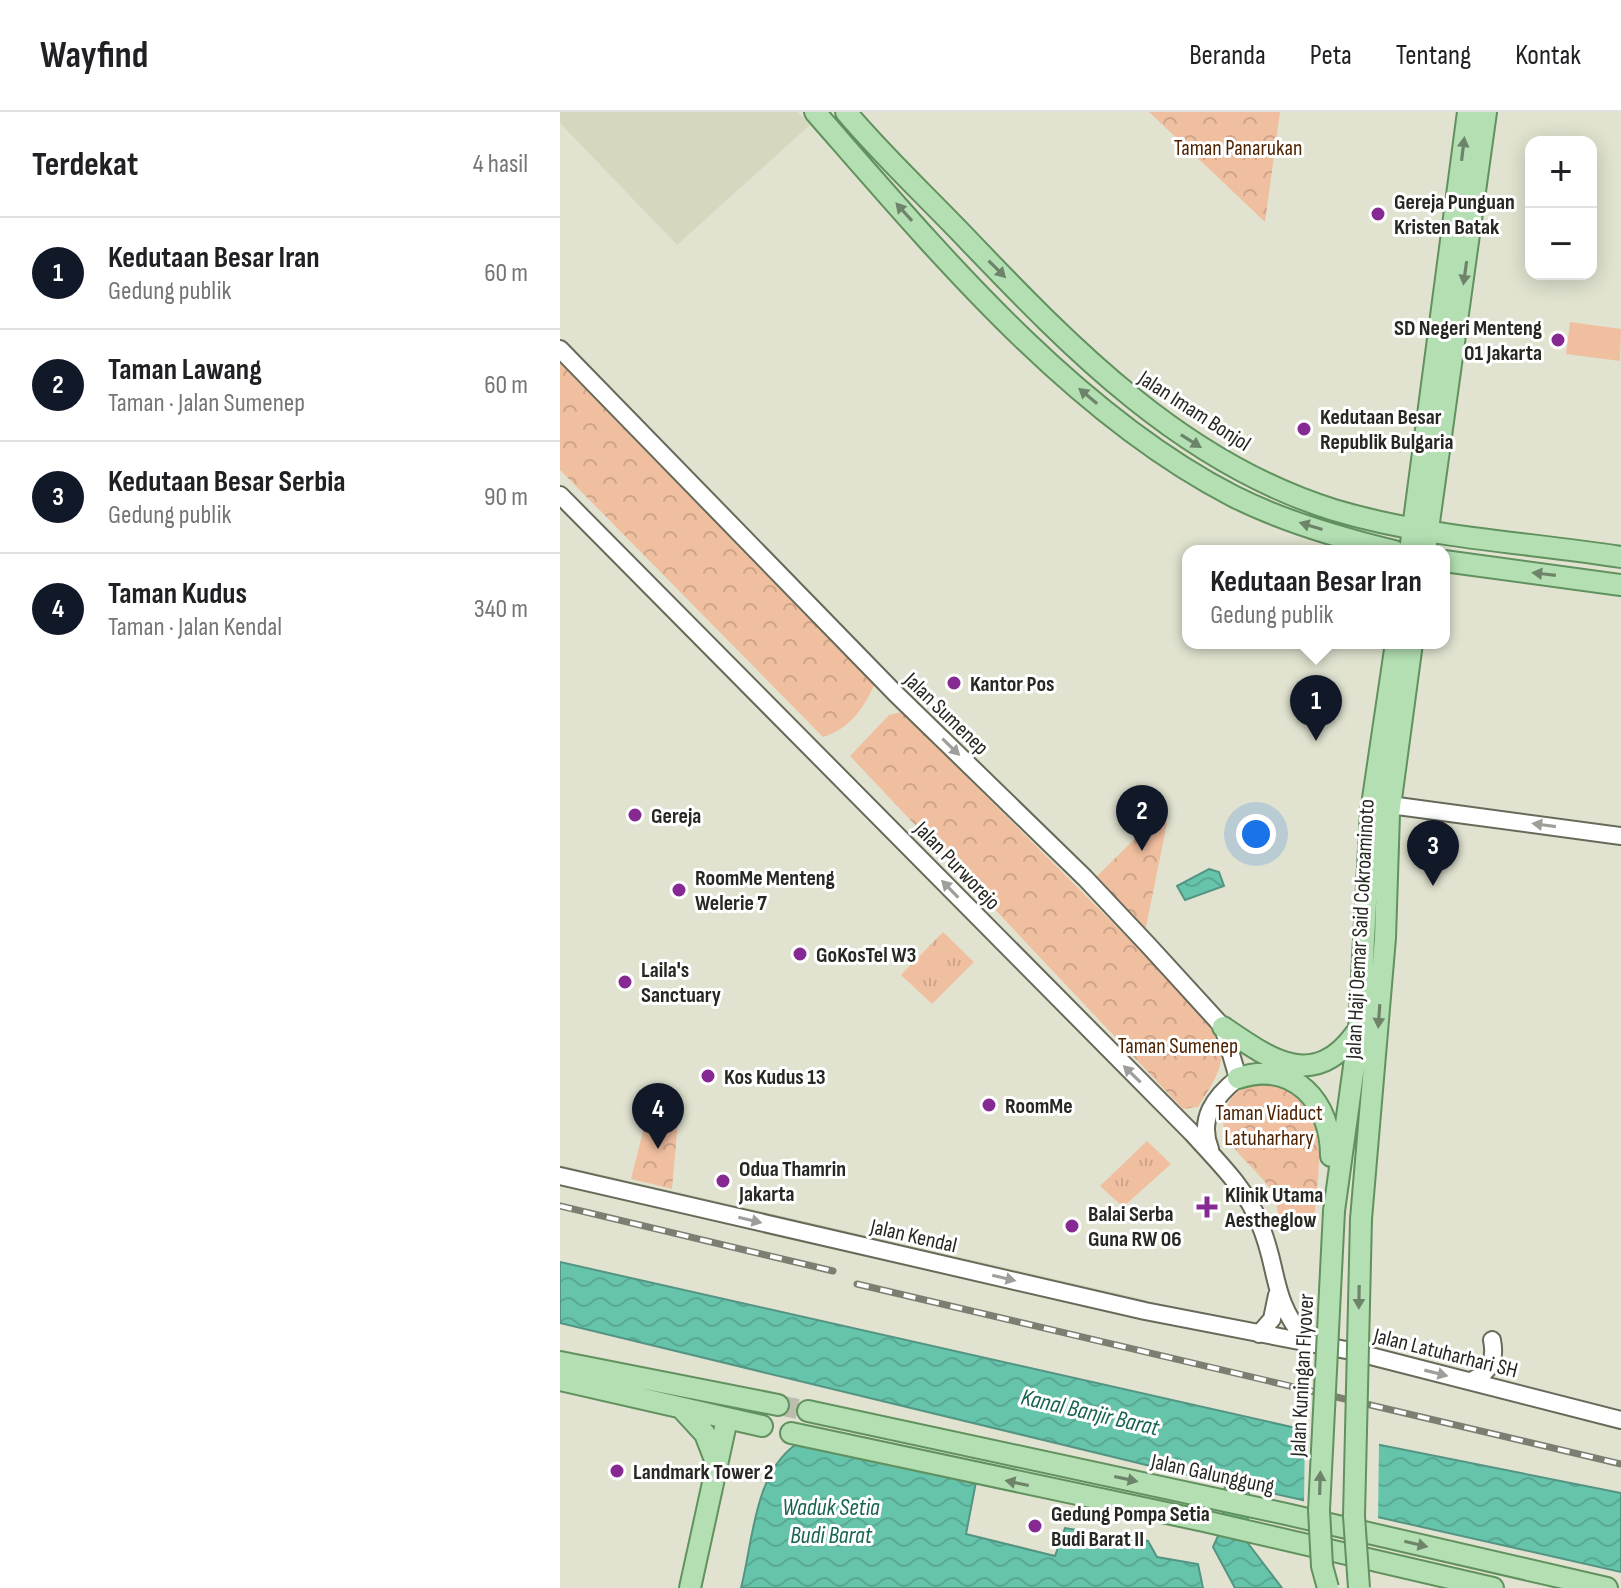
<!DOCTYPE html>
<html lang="id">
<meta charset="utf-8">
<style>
:root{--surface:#fff;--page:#f6f6f6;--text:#202124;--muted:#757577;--line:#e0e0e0;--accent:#111827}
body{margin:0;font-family:"Sofia Sans Condensed",sans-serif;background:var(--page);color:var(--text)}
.controls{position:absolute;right:24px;top:24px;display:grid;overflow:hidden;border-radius:16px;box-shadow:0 4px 20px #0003}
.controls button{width:72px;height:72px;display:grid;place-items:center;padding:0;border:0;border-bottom:2px solid var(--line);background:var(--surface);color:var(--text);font:40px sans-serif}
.you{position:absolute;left:696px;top:722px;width:28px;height:28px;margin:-20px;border:6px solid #fff;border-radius:50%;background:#1a73e8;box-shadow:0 0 0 12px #1a73e833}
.badge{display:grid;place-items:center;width:52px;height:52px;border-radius:50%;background:var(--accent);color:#fff;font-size:26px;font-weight:700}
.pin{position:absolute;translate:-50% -66px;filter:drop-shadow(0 2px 4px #0008)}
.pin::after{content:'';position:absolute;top:42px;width:28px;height:24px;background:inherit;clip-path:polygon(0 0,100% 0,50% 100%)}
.popup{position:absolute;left:622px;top:433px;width:268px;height:104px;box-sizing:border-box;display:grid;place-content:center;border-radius:16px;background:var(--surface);filter:drop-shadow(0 2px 6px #0005);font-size:26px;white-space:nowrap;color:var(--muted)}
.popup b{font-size:30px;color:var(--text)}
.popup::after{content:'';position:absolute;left:50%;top:100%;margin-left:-16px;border:16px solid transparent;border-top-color:var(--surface)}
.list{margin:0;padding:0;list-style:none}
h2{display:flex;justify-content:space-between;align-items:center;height:104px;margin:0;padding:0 32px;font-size:34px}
h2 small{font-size:26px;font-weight:400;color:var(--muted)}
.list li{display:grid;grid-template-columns:52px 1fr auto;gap:24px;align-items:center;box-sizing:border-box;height:112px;padding:0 32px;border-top:2px solid var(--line)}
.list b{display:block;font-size:30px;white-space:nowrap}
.list p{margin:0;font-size:26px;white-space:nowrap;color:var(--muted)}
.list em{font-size:26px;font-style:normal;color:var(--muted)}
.map{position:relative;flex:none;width:1061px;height:1476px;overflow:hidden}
header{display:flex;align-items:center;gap:48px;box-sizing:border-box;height:112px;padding:0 40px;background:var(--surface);border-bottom:2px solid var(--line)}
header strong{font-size:38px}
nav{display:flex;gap:44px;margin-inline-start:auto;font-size:28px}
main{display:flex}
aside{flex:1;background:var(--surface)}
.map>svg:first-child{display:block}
.built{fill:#d5d8be}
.grass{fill:url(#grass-tufts)}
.park{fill:url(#park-crowns)}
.pitch{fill:#f0bfa0}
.water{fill:url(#water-waves);stroke:#539582;stroke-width:2}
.pier{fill:#e1e3d0}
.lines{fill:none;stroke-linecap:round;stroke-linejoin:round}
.major-tunnel{stroke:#bcbead;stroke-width:20;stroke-dasharray:20 10;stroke-linecap:butt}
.minor-casing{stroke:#676a59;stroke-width:20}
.major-casing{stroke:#61915e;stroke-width:24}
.minor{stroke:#fff;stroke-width:16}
.major{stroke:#b3dfb2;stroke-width:20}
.rail-casing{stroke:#7c7e71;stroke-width:7}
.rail{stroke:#fff;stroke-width:4;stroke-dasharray:12;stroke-linecap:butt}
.major-bridge-casing{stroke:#61915e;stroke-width:24;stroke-linecap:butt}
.major-bridge{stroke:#b3dfb2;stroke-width:20}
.oneway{fill:#6d846a}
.oneway2{fill:#9e9e9b}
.poi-dot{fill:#872993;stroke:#fff;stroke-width:3}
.labels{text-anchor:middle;stroke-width:6;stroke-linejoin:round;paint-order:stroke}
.park-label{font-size:22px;fill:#4e2403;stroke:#fff}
.poi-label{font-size:22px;font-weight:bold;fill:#272821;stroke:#fff;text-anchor:start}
.street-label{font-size:22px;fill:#272821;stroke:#fff}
.water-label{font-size:24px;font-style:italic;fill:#186352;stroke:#fff}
</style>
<header>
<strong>Wayfind</strong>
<nav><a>Beranda</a><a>Peta</a><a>Tentang</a><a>Kontak</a></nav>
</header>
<main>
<aside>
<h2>Terdekat<small>4 hasil</small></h2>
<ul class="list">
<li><span class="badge">1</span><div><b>Kedutaan Besar Iran</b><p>Gedung publik</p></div><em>60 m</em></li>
<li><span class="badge">2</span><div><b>Taman Lawang</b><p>Taman · Jalan Sumenep</p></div><em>60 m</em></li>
<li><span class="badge">3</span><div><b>Kedutaan Besar Serbia</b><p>Gedung publik</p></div><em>90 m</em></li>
<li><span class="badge">4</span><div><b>Taman Kudus</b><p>Taman · Jalan Kendal</p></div><em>340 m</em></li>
</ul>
</aside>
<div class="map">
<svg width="1061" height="1476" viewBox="0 0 1061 1476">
<defs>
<pattern id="grass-tufts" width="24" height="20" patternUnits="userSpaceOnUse" patternTransform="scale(2)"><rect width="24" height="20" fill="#f0bfa0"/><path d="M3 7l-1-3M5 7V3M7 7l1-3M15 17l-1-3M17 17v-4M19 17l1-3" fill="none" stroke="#cea48a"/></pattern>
<pattern id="park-crowns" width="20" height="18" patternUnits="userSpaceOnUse" patternTransform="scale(2)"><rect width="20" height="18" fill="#f0bfa0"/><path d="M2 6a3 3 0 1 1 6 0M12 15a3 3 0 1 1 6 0" fill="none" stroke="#cea48a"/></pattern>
<pattern id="water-waves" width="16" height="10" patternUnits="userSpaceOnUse" patternTransform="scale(2)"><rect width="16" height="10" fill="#66c4ab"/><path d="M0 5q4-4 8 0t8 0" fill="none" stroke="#58a893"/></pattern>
</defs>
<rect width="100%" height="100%" fill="#e1e3d0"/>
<!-- built -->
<path class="built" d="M 0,0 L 238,0 L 250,13 L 117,133 L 0,11 Z
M 0,1053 L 587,1188 L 585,1202 L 0,1064 Z"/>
<!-- grass -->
<path class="grass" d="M 383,820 L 414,850 L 372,892 L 341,863 Z
M 587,1029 L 611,1052 L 563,1095 L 540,1074 Z"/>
<!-- park -->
<path class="park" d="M 589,0 L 720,0 L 705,110 Z
M 0,246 L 316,569 C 305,595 290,617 263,625 L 0,358 Z
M 342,600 L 654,912 C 670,948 658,963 638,995 L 623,997 L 290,644 L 329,603 Z
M 595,707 L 607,711 L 585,820 L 535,766 Z
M 711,969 C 775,995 758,1054 754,1110 L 720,1113 C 718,1103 717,1091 713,1082 C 698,1052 646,1028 669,990 C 678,974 695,972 711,969 Z
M 88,1000 L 118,1008 L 112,1077 L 71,1067 Z"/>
<!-- pitch -->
<path class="pitch" d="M 1010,210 L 1061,217 L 1060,249 L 1006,242 Z"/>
<!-- water -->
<path class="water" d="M 649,757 L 659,760 L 664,774 L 625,788 L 617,774 Z
M 0,1150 L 745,1318 L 1061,1381 L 1061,1460 L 689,1376 L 687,1430 L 722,1476 L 675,1476 L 653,1435 L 662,1415 L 665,1372 L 0,1211 Z
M 235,1333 L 416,1370 L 406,1422 L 495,1444 L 505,1416 L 588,1429 L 597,1445 L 638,1452 L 643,1476 L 181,1476 C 193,1429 194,1363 235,1333 Z"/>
<!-- pier -->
<path class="pier" d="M 745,1314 L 819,1329 L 818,1411 L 744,1393 Z"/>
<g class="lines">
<!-- major-tunnel -->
<path class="major-tunnel" d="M 218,1293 L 248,1299"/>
<defs>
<path id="minor" d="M 0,237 L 335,581 L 525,766 L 589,834 L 663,915 L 678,966 C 654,985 638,1007 650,1037
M 0,383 L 632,1021 C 657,1049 685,1075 699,1110 C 720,1158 709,1184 746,1229
M 830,693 L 1061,724
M 0,1064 L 585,1199 L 791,1239 L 1061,1308
M 699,1222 L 712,1207 L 717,1183
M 911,1269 C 930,1260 936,1249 932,1228"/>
<path id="major" d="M 255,0 C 374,136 511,301 673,384 C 722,409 780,426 834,439
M 286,0 C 324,45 367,85 407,127 C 513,238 623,351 774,398 C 867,426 965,430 1061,445
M 850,439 L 908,0
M 865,439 L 926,0
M 884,449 L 1061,473
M 663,915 C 711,948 754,979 796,921
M 678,966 C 734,948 771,990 771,1044
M 774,1099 L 799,918 L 811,700 L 836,531
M 801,1107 L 825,826 L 829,702 L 852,531
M 0,1250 L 218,1293
M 0,1268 L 202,1314
M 122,1297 L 145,1322 L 157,1353
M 248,1299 L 726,1402 L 1047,1476
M 231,1321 L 644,1409 L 933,1476
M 130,1476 L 167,1307"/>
</defs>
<!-- minor casing -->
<use href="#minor" class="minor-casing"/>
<!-- major casing -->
<use href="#major" class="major-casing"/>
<!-- minor -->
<use href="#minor" class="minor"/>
<!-- major -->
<use href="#major" class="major"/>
<defs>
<path id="rail" d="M 0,1094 L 273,1159
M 297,1172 L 1061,1352"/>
</defs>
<!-- rail casing -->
<use href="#rail" class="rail-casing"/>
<!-- rail -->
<use href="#rail" class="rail"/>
<defs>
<path id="major-bridge" d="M 768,1476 L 762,1454 L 759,1398 L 774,1099
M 799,1476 L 794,1404 L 801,1107"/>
</defs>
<!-- major-bridge casing -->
<use href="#major-bridge" class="major-bridge-casing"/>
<!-- major-bridge -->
<use href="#major-bridge" class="major-bridge"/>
</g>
<!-- one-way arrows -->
<defs><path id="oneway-solid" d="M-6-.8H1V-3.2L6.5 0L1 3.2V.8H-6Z" transform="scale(2)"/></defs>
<g class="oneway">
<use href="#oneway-solid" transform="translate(903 37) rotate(-83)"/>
<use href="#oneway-solid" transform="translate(344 100) rotate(-132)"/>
<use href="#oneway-solid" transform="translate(437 157) rotate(45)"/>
<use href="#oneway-solid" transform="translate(905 161) rotate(98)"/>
<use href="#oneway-solid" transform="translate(528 284) rotate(-140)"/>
<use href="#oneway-solid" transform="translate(631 329) rotate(32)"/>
<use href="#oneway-solid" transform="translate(751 414) rotate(-163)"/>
<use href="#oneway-solid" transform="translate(984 462) rotate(-173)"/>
<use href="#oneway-solid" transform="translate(819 904) rotate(94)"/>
<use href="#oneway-solid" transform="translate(799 1185) rotate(91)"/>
<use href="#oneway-solid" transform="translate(566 1367) rotate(12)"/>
<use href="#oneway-solid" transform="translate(457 1371) rotate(-168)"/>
<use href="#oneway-solid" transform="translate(760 1371) rotate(-88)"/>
<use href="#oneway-solid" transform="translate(856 1432) rotate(13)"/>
</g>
<g class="oneway2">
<use href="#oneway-solid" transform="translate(391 635) rotate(44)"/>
<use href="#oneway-solid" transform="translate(984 713) rotate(-172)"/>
<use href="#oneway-solid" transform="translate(390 777) rotate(-134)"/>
<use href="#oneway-solid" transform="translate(572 962) rotate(-136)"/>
<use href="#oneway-solid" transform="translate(190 1108) rotate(13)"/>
<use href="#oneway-solid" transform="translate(444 1166) rotate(13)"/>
<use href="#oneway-solid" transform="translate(876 1261) rotate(14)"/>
</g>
<!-- markers -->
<g class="poi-dot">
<circle cx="818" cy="102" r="8"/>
<circle cx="998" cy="228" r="8"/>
<circle cx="744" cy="317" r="8"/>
<circle cx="394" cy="571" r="8"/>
<circle cx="75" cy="703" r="8"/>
<circle cx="119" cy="778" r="8"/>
<circle cx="240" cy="842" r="8"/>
<circle cx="65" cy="870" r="8"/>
<circle cx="148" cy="964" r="8"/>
<circle cx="429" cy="993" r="8"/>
<circle cx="163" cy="1069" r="8"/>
<path d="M643 1083h8v8h8v8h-8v8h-8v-8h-8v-8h8z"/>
<circle cx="512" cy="1114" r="8"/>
<circle cx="57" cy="1359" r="8"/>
<circle cx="475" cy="1414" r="8"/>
</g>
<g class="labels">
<!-- park labels -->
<g class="park-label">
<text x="678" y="43">Taman Panarukan</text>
<text x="618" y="941">Taman Sumenep</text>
<text x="709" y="1008">Taman Viaduct<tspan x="709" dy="25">Latuharhary</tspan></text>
</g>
<!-- poi labels -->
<g class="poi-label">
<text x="834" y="97">Gereja Punguan<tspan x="834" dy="25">Kristen Batak</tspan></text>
<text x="982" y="223" text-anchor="end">SD Negeri Menteng<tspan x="982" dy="25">01 Jakarta</tspan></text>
<text x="760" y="312">Kedutaan Besar<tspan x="760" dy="25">Republik Bulgaria</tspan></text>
<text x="410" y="579">Kantor Pos</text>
<text x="91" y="711">Gereja</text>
<text x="135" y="773">RoomMe Menteng<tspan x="135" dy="25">Welerie 7</tspan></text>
<text x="256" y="850">GoKosTel W3</text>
<text x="81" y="865">Laila's<tspan x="81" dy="25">Sanctuary</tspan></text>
<text x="164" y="972">Kos Kudus 13</text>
<text x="445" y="1001">RoomMe</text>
<text x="179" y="1064">Odua Thamrin<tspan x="179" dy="25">Jakarta</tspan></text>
<text x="665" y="1090">Klinik Utama<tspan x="665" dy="25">Aestheglow</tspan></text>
<text x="528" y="1109">Balai Serba<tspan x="528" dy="25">Guna RW 06</tspan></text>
<text x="73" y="1367">Landmark Tower 2</text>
<text x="491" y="1409">Gedung Pompa Setia<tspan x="491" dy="25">Budi Barat II</tspan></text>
</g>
<!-- street labels -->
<g class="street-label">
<text transform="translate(635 298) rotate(33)" y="8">Jalan Imam Bonjol</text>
<text transform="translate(387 601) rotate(44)" y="8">Jalan Sumenep</text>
<text transform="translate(398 753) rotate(46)" y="8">Jalan Purworejo</text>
<text transform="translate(799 817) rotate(-87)" y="8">Jalan Haji Oemar Said Cokroaminoto</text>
<text transform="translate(354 1123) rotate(13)" y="8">Jalan Kendal</text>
<text transform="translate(886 1240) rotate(14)" y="8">Jalan Latuharhari SH</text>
<text transform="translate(741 1263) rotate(-87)" y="8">Jalan Kuningan Flyover</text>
<text transform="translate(653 1361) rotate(12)" y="8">Jalan Galunggung</text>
</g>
<!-- water labels -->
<g class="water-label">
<text transform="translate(530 1300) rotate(13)" y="8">Kanal Banjir Barat</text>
<text x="271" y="1403">Waduk Setia<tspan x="271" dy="28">Budi Barat</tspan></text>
</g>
</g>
</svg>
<div class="controls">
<button>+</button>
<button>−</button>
</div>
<div class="you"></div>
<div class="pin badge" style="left:756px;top:629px">1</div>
<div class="popup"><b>Kedutaan Besar Iran</b>Gedung publik</div>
<div class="pin badge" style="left:582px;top:739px">2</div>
<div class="pin badge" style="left:873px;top:774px">3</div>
<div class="pin badge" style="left:98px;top:1037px">4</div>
</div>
</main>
